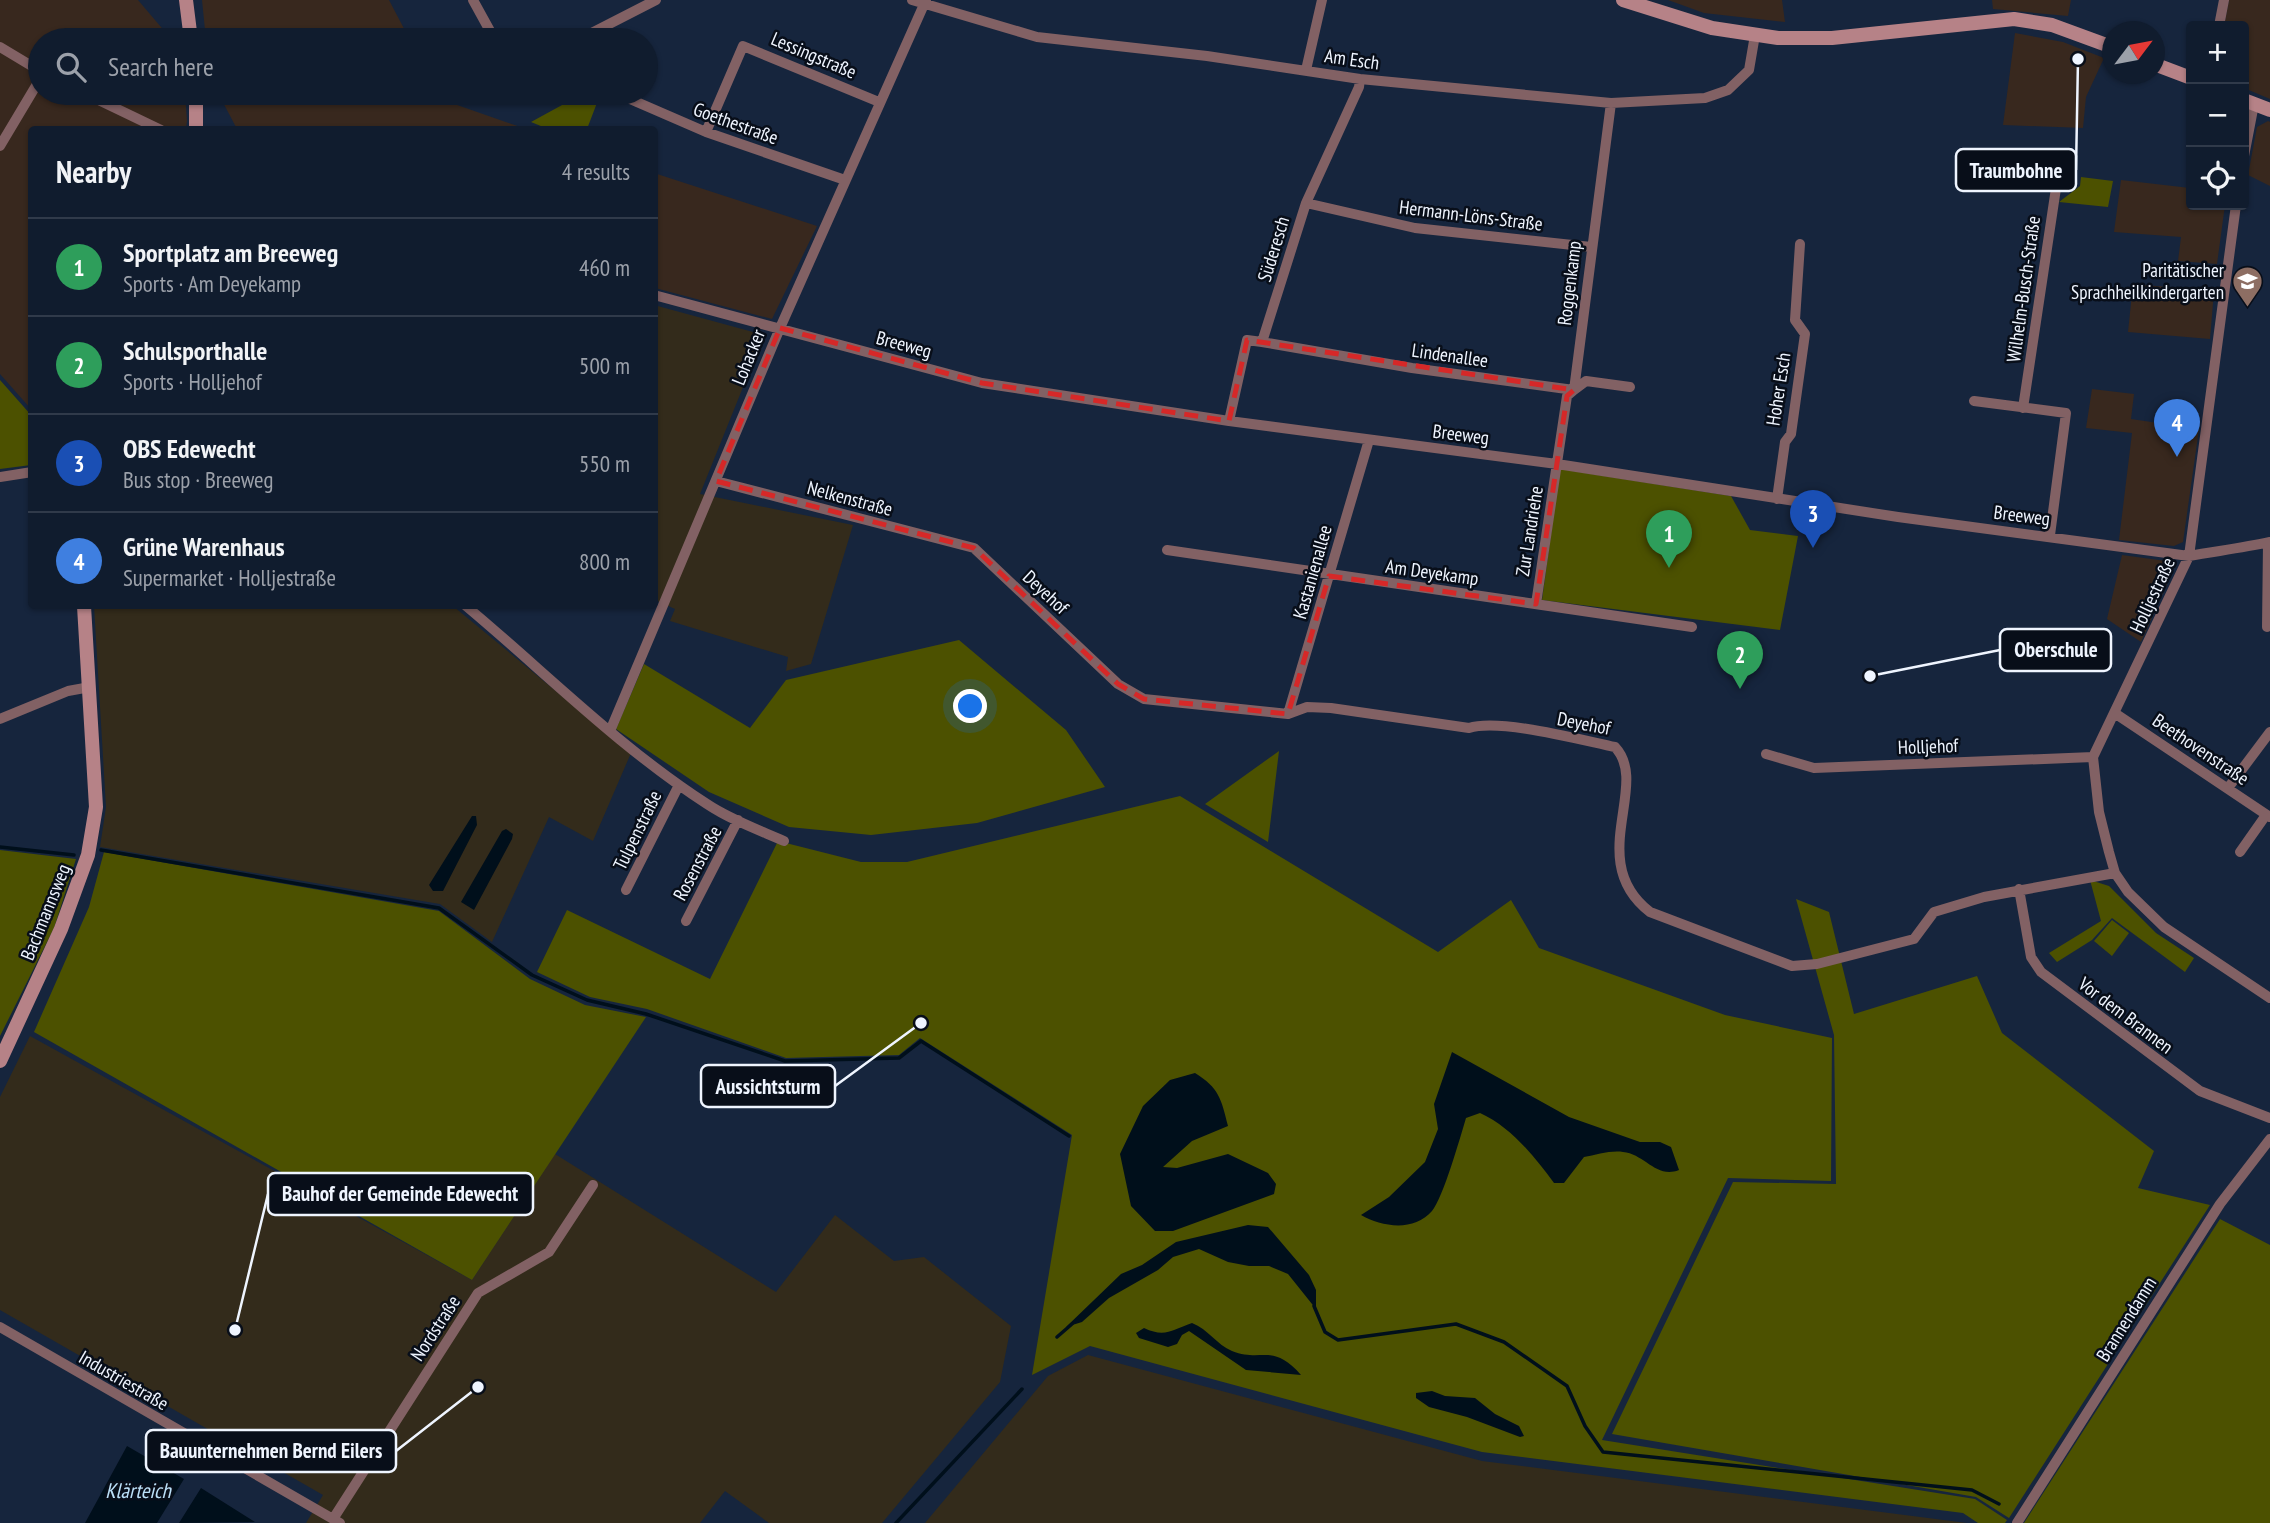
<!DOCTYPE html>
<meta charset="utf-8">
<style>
:root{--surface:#101c2e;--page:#1e293a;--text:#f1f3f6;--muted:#9ca1aa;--line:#303a4a;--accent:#ea580c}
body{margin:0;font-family:"PT Sans Narrow",sans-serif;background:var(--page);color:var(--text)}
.controls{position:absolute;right:21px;top:21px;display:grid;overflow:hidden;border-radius:7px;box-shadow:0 2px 5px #0004}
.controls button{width:63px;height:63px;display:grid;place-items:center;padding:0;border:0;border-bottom:2px solid var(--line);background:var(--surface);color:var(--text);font:35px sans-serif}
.compass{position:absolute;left:2102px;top:21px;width:63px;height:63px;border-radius:50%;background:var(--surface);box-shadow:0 2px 5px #0004;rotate:58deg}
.you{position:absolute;left:971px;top:707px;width:24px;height:24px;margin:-18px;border:5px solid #fff;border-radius:50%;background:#1a73e8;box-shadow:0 0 0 10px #1a73e833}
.badge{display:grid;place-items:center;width:46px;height:46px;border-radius:50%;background:var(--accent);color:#fff;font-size:23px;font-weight:700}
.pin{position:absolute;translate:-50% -58px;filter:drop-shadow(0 2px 4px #0008)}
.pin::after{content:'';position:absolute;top:37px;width:24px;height:21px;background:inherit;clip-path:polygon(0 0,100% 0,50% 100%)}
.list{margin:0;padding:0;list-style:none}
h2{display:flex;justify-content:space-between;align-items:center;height:91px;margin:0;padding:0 28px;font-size:30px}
h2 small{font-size:23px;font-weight:400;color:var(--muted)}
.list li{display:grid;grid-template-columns:46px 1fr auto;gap:21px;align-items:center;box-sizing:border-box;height:98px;padding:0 28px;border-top:2px solid var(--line)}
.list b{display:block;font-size:26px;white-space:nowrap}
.list p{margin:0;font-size:23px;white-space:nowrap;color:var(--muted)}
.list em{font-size:23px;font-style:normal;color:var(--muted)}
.icon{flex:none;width:38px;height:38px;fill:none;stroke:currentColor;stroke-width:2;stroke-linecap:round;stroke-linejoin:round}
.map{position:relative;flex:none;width:2270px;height:1523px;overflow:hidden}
.search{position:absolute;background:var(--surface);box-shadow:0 2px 5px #0004;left:28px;top:28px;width:630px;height:77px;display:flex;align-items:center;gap:18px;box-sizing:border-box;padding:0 24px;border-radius:38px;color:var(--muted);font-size:26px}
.panel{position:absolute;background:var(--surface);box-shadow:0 2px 5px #0004;left:28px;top:126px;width:630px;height:483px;border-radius:7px}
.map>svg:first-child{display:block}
.commercial{fill:#38281e}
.industrial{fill:#332b1b}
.green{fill:#4c5100}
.water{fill:#000f1b}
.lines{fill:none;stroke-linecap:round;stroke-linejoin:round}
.stream{stroke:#000f1b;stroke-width:3.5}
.street{stroke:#826164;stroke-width:10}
.secondary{stroke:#b68287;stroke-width:14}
.marked{fill:none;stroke:#d62828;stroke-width:5;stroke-dasharray:14 9;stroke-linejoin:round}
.labels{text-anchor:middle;stroke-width:5;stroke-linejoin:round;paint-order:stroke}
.street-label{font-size:19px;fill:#eff5ff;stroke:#080e19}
.poi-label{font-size:19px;fill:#eff5ff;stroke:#080e19;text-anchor:end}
.water-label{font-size:21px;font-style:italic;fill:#bce0f8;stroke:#080e19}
.leader{fill:none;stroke:#eff5ff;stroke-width:2.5}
.callout-dot{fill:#eff5ff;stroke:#080e19;stroke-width:2.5}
.callout{fill:#080e19;stroke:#eff5ff;stroke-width:2.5}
.callout-label{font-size:21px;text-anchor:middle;font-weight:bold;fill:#eff5ff}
</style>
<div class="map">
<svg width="2270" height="1523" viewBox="0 0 2270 1523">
<rect width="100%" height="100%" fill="#16253d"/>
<!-- commercial -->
<path class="commercial" d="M 0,0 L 138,0 L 172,40 L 40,40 L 40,93 L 185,93 L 187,121 L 186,129 L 32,130 L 31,409 L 0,374 Z
M 202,0 L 389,0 L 410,40 L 206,40 Z
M 1668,0 L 1782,0 L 1785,22 L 1704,13 Z
M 1992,0 L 2071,0 L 2068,16 L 1993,9 Z
M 2229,0 L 2270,0 L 2270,99 L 2244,88 L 2244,26 L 2224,26 Z
M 2015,33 L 2063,42 L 2104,58 L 2086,97 L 2083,128 L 2003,125 Z
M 218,93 L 437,93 L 440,99 L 526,129 L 237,129 Z
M 2268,121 L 2270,122 L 2270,186 L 2248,175 L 2257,127 Z
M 654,173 L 817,226 L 772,319 L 655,288 Z
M 2191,179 L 2191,205 L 2225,205 L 2217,264 L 2178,261 L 2181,237 L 2114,232 L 2121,180 L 2190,188 Z
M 2133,284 L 2214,291 L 2210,339 L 2128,332 Z
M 2092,389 L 2134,394 L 2131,419 L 2199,429 L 2183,542 L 2174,546 L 2119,540 L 2132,433 L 2086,428 Z
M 2122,555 L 2166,561 L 2172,573 L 2141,642 L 2107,619 Z"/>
<!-- industrial -->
<path class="industrial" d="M 654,305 L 764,335 L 700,494 L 853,525 L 811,664 L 786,671 L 788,657 L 670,621 L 675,609 L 655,600 Z
M 94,606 L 453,606 L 631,753 L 593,841 L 549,817 L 492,942 L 440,904 L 100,847 L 106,807 Z
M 30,1036 L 472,1280 L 555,1154 L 776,1292 L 835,1215 L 894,1261 L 924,1257 L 1011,1326 L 1000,1382 L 882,1523 L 769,1523 L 725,1491 L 700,1523 L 306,1523 L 323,1495 L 0,1310 L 0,1097 Z
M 1088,1355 L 1482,1461 L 1967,1523 L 925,1523 L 1048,1376 Z"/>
<!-- green -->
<path class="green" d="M 584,93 L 600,95 L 587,129 L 548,129 L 531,122 Z
M 2081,177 L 2113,181 L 2108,207 L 2059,202 L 2080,186 Z
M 0,380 L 31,415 L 31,465 L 0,469 Z
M 1560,469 L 1731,496 L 1750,530 L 1798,536 L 1780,630 L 1542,600 Z
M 959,640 L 1066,730 L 1105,787 L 977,823 L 871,835 L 789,827 L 709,792 L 616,729 L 644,664 L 750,728 L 786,680 Z
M 1279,751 L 1268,842 L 1205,804 Z
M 1180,796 L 1438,952 L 1511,900 L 1539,948 L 1725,1015 L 1832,1038 L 1831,1181 L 1728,1178 L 1602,1440 L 1975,1499 L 2007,1520 L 2005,1523 L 1978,1523 L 1963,1513 L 1482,1452 L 1090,1346 L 1032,1375 L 1072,1135 L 920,1038 L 899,1055 L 786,1058 L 647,1009 L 590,997 L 537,972 L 567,910 L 710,979 L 778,841 L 861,862 L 907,862 Z
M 0,850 L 76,859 L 54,928 L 0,1036 Z
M 104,852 L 439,911 L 530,979 L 585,1005 L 646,1017 L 472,1280 L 34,1032 L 89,907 Z
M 2090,880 L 2109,886 L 2156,933 L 2194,958 L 2185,972 L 2112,918 L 2092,940 L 2057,962 L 2049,953 L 2101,921 Z
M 1796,899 L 1829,912 L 1854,1014 L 1977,976 L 2002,1033 L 2154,1151 L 2138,1188 L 2210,1205 L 2009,1518 L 1976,1497 L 1612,1434 L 1733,1182 L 1836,1184 L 1834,1035 Z
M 2112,920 L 2129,933 L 2112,956 L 2094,941 Z
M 2220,1219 L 2270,1245 L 2270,1523 L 2024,1523 Z"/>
<!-- water -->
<path class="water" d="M 472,816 L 476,816 L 477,825 L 443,891 L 433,891 L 429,885 Z
M 506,829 L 513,834 L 512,839 L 474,910 L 461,902 L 502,831 Z
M 1452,1052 L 1569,1117 L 1640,1142 L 1660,1142 L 1671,1147 L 1679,1170 C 1656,1179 1645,1154 1623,1152 C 1611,1150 1596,1155 1584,1157 L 1564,1183 L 1554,1183 C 1534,1156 1511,1127 1480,1113 L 1466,1118 C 1460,1138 1443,1198 1432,1211 C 1414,1232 1382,1227 1361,1215 L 1389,1197 L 1425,1162 L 1438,1129 L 1434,1104 Z
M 1195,1073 C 1219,1088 1221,1098 1228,1126 L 1192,1141 L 1163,1167 L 1177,1168 L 1228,1154 L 1268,1173 L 1276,1184 L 1274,1194 L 1173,1231 L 1155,1231 L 1131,1206 L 1120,1154 L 1143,1106 L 1170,1080 Z
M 1248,1225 L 1268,1227 L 1309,1275 L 1316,1290 L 1316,1309 L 1288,1274 L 1269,1266 L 1249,1266 L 1228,1262 L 1199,1249 L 1173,1257 L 1158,1270 L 1109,1298 L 1082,1322 L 1066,1327 L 1121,1274 L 1142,1265 L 1176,1242 Z
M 1192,1323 C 1208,1329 1217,1345 1232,1351 C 1262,1363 1272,1342 1301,1375 L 1246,1370 L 1189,1331 L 1182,1335 L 1177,1344 L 1168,1347 L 1139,1338 L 1136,1333 L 1144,1328 C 1165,1338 1172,1330 1192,1323 Z
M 1432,1391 L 1445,1396 L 1475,1398 L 1495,1414 L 1519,1426 L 1524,1436 L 1520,1437 L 1467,1417 L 1429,1407 L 1416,1398 L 1416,1393 Z
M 127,1446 L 184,1479 L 157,1523 L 85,1523 Z
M 201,1488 L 255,1522 L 179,1523 Z"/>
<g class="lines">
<!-- stream -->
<path class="stream" d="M 0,847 L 74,855
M 101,850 L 439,908 L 532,975 L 587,1000 L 646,1014 L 785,1061 L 899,1058 L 921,1041 L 1069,1136
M 1314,1306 L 1325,1332 L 1338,1340 L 1456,1324 L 1504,1342 L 1567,1386 L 1585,1426 L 1603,1452 L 1972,1490 L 1999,1504
M 1057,1337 L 1072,1324
M 896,1523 L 1022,1389"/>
<!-- street -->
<path class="street" d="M 473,0 L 495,40
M 912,0 L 1037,37 L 1207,56 L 1360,79 L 1611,103 L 1705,98 L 1728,90 L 1749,70 L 1755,35
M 2219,26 L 2224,0
M 578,40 L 656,0
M 0,47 L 40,71
M 1306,70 L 1322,0
M 84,93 L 161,130
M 616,93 L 706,132 L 845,180
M 706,132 L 743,46 L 879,102
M 0,146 L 40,79
M 2244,156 L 2254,104
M 1306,203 L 1415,228 L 1591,247
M 2236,205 L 2189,556 L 2093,757 L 2099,812 L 2109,852 L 2115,873 L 2128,892 L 2164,927 L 2270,998
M 654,295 L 982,383 L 1229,421 L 1557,464 L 1898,517 L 2189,556 C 2217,551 2243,548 2270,542
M 1262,342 L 1412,368 L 1574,390 L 1586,381 L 1630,387
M 1974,401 L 2066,413 L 2050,535
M 2023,408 L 2058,175
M 1229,421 L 1247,340 L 1262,342 L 1306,203 L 1359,87 L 1360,79
M 0,477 L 32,472
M 716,481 L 974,548 L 1118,684 L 1144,699 L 1288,714 L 1307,707 L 1331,708 L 1469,728 C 1499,718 1581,740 1615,747 C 1651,785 1584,861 1650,912 L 1792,966 L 1817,964 L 1914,939 L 1934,912 L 1984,897 L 2115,873
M 1777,499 L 1785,442 L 1791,434 L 1805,334 L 1795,320 L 1800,244
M 1167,550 L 1692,627
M 1536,604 L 1567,396 L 1574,390 L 1611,103
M 466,606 C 545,672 620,748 707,804 C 731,820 759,830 784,841
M 2267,627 L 2268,543
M 1288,714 L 1369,440
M 2116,714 L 2270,817
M 0,719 L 68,691 L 90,687
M 610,731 L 780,328 L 926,0
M 1766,754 L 1814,768 L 2093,757
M 2228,788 L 2270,732
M 2240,852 L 2266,815
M 2019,889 L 2031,957 L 2041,972 L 2200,1091 L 2270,1118
M 626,890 L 679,785
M 686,921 L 738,820
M 0,1327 L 340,1523
M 333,1519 L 478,1293 L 549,1252 L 593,1185
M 2017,1523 L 2220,1204 L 2270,1139"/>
<!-- secondary -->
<path class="secondary" d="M 186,0 L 191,40
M 1623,0 L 1712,28 L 1778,38 L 1832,38 L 2014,19 L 2052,25 L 2112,47
M 2154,64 L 2191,78
M 196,93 L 196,130
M 2244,100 L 2270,110
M 0,1061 L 61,929 L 88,855 L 96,807 L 84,606"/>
</g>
<!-- marked area -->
<path class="marked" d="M 780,328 L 982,383 L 1229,421 L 1247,340 L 1574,390 L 1567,396 L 1536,604 L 1329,576 L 1288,714 L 1144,699 L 1118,684 L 974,548 L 716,481 Z"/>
<!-- icons -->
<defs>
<symbol id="school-pin" viewBox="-11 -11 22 30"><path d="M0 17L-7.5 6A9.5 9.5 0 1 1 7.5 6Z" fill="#8d6e63" stroke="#080e19"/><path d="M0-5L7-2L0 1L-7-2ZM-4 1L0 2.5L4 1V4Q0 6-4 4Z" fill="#fff"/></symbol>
</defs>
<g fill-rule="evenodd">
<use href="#school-pin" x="2230" y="264" width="35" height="47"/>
</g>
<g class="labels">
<!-- street labels -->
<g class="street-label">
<text transform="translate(814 55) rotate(23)" y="7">Lessingstraße</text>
<text transform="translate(1352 59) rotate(8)" y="7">Am Esch</text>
<text transform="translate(736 123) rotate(20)" y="7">Goethestraße</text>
<text transform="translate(1471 215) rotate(7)" y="7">Hermann-Löns-Straße</text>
<text transform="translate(1273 249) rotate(-73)" y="7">Süderesch</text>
<text transform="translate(1569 283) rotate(-83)" y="7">Roggenkamp</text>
<text transform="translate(2023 289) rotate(-82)" y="7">Wilhelm-Busch-Straße</text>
<text transform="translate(904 344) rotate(15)" y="7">Breeweg</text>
<text transform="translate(1450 355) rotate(8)" y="7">Lindenallee</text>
<text transform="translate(748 357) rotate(-68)" y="7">Lohacker</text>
<text transform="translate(1778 389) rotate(-81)" y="7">Hoher Esch</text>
<text transform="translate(1461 434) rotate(7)" y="7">Breeweg</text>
<text transform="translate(850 498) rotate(15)" y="7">Nelkenstraße</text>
<text transform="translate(2022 515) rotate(7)" y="7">Breeweg</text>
<text transform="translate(1529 531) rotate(-81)" y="7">Zur Landriehe</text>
<text transform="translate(1312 572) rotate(-74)" y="7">Kastanienallee</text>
<text transform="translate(1432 572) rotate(8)" y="7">Am Deyekamp</text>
<text transform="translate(1046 592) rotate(43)" y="7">Deyehof</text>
<text transform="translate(2152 595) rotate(-65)" y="7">Holljestraße</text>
<text transform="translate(1584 723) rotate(11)" y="7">Deyehof</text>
<text transform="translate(1928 746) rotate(-2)" y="7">Holljehof</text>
<text transform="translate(2201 749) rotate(34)" y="7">Beethovenstraße</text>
<text transform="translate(637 830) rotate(-64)" y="7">Tulpenstraße</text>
<text transform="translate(697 863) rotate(-62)" y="7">Rosenstraße</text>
<text transform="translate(45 912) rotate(-68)" y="7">Bachmannsweg</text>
<text transform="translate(2126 1015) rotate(37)" y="7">Vor dem Brannen</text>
<text transform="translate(2126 1319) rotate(-58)" y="7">Brannendamm</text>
<text transform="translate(435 1328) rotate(-57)" y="7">Nordstraße</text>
<text transform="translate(124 1380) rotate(30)" y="7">Industriestraße</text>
</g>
<!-- poi labels -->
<g class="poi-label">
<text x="2224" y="277">Paritätischer<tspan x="2224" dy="22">Sprachheilkindergarten</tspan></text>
</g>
<!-- water labels -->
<g class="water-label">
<text x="138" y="1498">Klärteich</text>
</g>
</g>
<!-- callouts -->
<path class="leader" d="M2078 59L2076 170M1870 676L2000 650M921 1023L835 1086M235 1330L268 1194M478 1387L396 1451"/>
<g class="callout-dot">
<circle cx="2078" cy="59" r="7"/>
<circle cx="1870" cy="676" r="7"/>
<circle cx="921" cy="1023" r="7"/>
<circle cx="235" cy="1330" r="7"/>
<circle cx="478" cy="1387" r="7"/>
</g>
<g class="callout">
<rect x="1956" y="149" width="120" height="42" rx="7"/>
<rect x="2000" y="629" width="111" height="42" rx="7"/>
<rect x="701" y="1065" width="134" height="42" rx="7"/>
<rect x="268" y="1173" width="265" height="42" rx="7"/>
<rect x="146" y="1430" width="250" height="42" rx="7"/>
</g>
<g class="callout-label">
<text x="2016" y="178">Traumbohne</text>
<text x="2056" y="657">Oberschule</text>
<text x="768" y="1094">Aussichtsturm</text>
<text x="400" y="1201">Bauhof der Gemeinde Edewecht</text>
<text x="271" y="1458">Bauunternehmen Bernd Eilers</text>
</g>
</svg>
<div class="controls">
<button>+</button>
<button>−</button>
<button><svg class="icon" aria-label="locate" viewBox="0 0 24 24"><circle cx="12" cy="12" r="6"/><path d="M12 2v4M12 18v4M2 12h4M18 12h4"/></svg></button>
</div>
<svg class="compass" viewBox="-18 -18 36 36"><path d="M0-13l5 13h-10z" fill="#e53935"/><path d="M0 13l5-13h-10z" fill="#9ca1aa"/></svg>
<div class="you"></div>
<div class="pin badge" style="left:1669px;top:568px;background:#2e9e5b">1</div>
<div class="pin badge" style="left:1740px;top:689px;background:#2e9e5b">2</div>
<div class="pin badge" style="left:1813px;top:548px;background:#1a4fb4">3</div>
<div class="pin badge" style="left:2177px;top:457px;background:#3f7fe0">4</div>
<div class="search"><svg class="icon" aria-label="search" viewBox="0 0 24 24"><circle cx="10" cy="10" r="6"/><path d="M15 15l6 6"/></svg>Search here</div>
<section class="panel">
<h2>Nearby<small>4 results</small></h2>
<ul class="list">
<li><span class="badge" style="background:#2e9e5b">1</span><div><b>Sportplatz am Breeweg</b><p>Sports · Am Deyekamp</p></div><em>460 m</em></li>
<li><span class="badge" style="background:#2e9e5b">2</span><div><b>Schulsporthalle</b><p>Sports · Holljehof</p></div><em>500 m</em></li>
<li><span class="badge" style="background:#1a4fb4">3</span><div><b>OBS Edewecht</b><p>Bus stop · Breeweg</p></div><em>550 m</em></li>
<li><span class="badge" style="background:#3f7fe0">4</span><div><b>Grüne Warenhaus</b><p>Supermarket · Holljestraße</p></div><em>800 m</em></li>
</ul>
</section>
</div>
